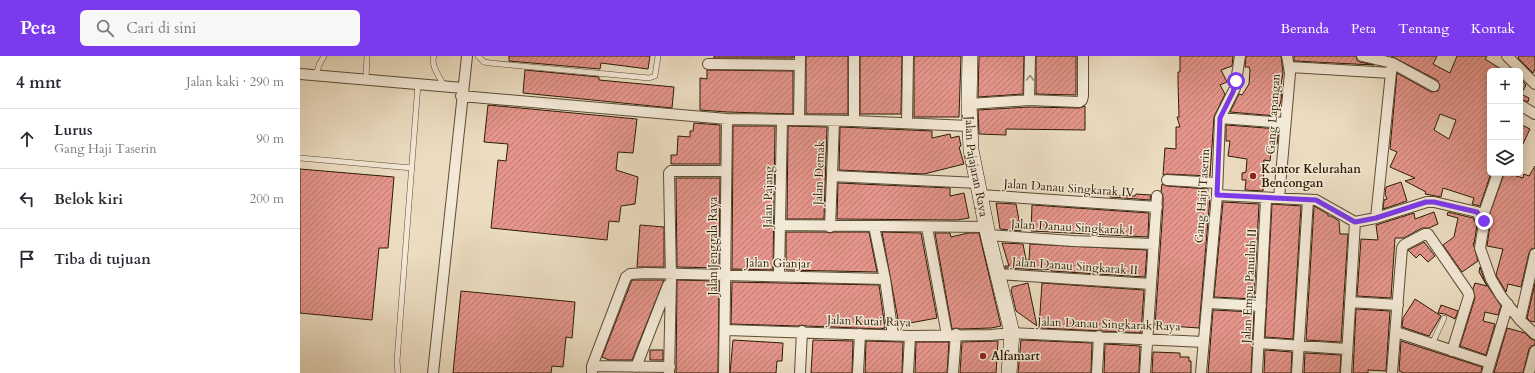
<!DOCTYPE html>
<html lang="id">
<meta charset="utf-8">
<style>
:root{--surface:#fff;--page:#f7f7f7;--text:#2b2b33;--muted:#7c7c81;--line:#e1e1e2;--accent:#7c3aed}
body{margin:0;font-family:Cardo,serif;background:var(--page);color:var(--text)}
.controls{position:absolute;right:12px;top:12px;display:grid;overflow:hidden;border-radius:6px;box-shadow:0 2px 10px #0003}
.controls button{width:36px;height:36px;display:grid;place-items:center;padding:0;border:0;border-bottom:1px solid var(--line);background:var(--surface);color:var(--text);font:20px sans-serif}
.stop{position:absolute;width:12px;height:12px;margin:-9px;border:3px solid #7c3aed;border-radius:50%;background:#fff}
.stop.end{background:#7c3aed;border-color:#fff;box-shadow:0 1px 4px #0008}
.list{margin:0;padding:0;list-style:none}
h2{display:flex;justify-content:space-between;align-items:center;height:52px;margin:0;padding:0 16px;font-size:17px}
h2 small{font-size:13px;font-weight:400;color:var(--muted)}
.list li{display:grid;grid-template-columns:26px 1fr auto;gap:12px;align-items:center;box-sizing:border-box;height:60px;padding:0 16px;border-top:1px solid var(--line)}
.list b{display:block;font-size:15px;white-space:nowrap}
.list p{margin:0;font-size:13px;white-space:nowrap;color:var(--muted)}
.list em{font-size:13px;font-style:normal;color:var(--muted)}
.icon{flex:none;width:22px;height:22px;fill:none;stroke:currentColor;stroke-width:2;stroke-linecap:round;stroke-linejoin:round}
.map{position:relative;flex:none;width:1235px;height:317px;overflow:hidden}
header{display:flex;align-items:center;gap:24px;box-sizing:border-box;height:56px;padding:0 20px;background:var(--accent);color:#fff}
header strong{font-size:19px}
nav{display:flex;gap:22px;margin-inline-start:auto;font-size:14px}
.search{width:280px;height:36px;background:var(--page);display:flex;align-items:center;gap:10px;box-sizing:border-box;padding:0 14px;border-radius:6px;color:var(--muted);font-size:15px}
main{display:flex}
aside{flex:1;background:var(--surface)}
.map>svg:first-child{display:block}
.building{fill:url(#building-hatch);stroke:#2c1b05;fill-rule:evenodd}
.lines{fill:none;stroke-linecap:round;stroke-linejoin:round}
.lane-casing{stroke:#5c4c34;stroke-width:6}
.street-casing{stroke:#5c4c34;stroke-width:12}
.secondary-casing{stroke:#2c1b05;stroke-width:16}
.lane{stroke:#f3e9d7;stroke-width:5}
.street{stroke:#f3e9d7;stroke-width:10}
.secondary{stroke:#f3e9d7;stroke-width:15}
.oneway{stroke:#998c78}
.route{stroke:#7c3aed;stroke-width:5}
.poi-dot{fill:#8f2418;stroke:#f3e9d7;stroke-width:1.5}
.labels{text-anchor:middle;stroke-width:3;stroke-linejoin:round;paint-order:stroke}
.street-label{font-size:12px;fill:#2c1b05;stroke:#f3e9d7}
.poi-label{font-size:12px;font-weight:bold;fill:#2c1b05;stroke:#f3e9d7;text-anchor:start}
</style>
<header>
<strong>Peta</strong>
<div class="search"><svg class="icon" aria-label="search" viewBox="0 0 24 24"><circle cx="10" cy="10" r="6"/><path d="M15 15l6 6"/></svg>Cari di sini</div>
<nav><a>Beranda</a><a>Peta</a><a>Tentang</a><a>Kontak</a></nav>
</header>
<main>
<aside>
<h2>4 mnt<small>Jalan kaki · 290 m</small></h2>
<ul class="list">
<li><svg class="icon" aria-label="ahead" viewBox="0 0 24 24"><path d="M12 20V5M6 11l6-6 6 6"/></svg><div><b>Lurus</b><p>Gang Haji Taserin</p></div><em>90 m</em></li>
<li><svg class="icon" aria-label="left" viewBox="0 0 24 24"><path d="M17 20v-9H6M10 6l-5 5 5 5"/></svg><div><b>Belok kiri</b></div><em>200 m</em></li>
<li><svg class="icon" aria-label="arrive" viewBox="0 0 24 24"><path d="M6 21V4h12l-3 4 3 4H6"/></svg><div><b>Tiba di tujuan</b></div></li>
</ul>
</aside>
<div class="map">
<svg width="1235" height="317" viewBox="0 0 1235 317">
<defs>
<pattern id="building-hatch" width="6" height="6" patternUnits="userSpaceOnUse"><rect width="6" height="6" fill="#e5958b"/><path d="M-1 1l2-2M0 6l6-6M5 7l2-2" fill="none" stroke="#ba7970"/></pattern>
</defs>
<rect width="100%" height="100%" fill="#ecddc2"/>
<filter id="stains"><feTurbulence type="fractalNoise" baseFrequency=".005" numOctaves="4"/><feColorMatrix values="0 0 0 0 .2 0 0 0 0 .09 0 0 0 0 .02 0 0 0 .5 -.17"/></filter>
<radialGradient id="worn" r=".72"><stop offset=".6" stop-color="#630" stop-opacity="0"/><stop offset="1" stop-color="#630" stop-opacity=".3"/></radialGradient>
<!-- building -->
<path class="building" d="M 209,0 L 350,0 L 348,13 L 301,7 L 300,13 L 209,5 Z
M 414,0 L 494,0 L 493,2 L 414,2 Z
M 506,0 L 548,0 L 548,58 L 506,58 Z
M 560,0 L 602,0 L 601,58 L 560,58 Z
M 614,0 L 661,0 L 659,61 L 614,61 Z
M 679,0 L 724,0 L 723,38 L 678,41 Z
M 736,0 L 776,0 L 776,39 L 736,38 Z
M 880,0 L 933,0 L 932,10 L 921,14 L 927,26 L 920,29 L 925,38 L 914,61 L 910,120 L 867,118 L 863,119 L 865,92 L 876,93 L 876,71 L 880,71 L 877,61 L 879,61 L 878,26 L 878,16 L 880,16 Z
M 946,0 L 981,0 L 983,17 L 980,34 L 982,35 L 981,45 L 976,60 L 930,56 L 939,38 L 942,39 L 949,28 L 950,14 L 949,11 L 945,11 Z
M 994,0 L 1056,0 L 1057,4 L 1060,6 L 1074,9 L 994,5 Z
M 1091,0 L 1137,0 L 1133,8 L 1150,17 L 1157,0 L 1187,0 L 1185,3 L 1204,15 L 1190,15 L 1190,117 L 1191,117 L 1180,150 L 1172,148 L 1174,142 L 1143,132 L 1141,141 L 1125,138 L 1126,136 L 1105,125 L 1115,122 L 1090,111 L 1097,96 L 1090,93 L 1097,17 L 1131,36 L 1138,35 L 1140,30 L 1137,24 ZM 1140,58 L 1156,64 L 1149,83 L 1134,74 Z
M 1219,0 L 1235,0 L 1235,13 L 1233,17 L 1218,2 Z
M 225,14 L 299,21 L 299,24 L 374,31 L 372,52 L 223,37 Z
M 407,14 L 493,15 L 493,58 L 427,56 L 400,54 L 400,22 L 407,23 Z
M 1220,22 L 1226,29 L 1221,38 L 1229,42 L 1228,46 L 1220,43 Z
M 188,49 L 337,63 L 333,97 L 318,96 L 316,114 L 338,121 L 335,148 L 321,150 L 319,166 L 309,165 L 307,184 L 191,172 L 198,104 L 206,105 L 208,88 L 184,86 Z
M 785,50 L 785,74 L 706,73 L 706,79 L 679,78 L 678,54 L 729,51 L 779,52 Z
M 394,67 L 420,69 L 420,108 L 371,108 L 371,99 L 377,99 L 378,80 L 390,81 L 390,75 L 393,75 Z
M 1220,68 L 1230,73 L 1220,94 Z
M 926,69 L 979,73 L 977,88 L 972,87 L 970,105 L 964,104 L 963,135 L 945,134 L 946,124 L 942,124 L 942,117 L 946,116 L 947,103 L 928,100 L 930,85 L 926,85 Z
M 433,70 L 475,70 L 473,214 L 432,213 Z
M 488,70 L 527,71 L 524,163 L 487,163 Z
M 540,71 L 632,75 L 632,82 L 650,78 L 651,82 L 659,80 L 661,90 L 659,91 L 664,108 L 624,118 L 539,114 Z
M 1235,110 L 1235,192 L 1231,193 L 1229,197 L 1221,231 L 1208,228 L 1206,236 L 1196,219 L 1203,193 L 1187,190 L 1190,169 L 1188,162 L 1204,118 L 1213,120 L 1213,119 L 1223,122 L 1224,118 L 1229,120 Z
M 0,113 L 94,121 L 88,192 L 79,192 L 72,264 L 0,257 Z
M 376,122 L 420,122 L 419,212 L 377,211 Z
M 1101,126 L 1107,145 L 1083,153 L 1084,144 L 1087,143 L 1085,138 L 1086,131 Z
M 538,127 L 650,132 L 650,140 L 664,137 L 669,162 L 657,164 L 537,163 Z
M 862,128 L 867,130 L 908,133 L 907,141 L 910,141 L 899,272 L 855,269 L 863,151 L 863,140 L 861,135 Z
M 836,138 L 851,139 L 850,144 L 810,141 L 810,139 L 835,140 Z
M 923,146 L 959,148 L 954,243 L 914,241 Z
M 696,147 L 716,148 L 721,175 L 700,173 Z
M 972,148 L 1001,150 L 993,283 L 965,281 Z
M 732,149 L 849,157 L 848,181 L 731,175 Z
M 1014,150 L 1028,158 L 1028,160 L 1031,160 L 1039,165 L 1040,178 L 1048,178 L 1041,286 L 1006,284 Z
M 1134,156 L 1138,168 L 1129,172 L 1122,172 L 1104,182 L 1095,182 L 1091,242 L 1057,240 L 1061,183 L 1078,184 L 1076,169 L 1114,157 L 1115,163 Z
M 1148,156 L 1173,162 L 1177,169 L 1174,188 L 1173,187 L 1178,205 L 1162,216 L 1143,189 L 1154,181 L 1158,162 L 1147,159 Z
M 340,169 L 364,171 L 364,211 L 337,211 Z
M 486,176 L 526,176 L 530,177 L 534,176 L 569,176 L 577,216 L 486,214 Z
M 582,176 L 621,177 L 637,262 L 599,269 Z
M 635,177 L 650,177 L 651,181 L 668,177 L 679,177 L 701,270 L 691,272 L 660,273 L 656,272 L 652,273 Z
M 1124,186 L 1135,200 L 1128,206 L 1120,198 L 1116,202 L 1108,194 Z
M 702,187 L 723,188 L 726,204 L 729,204 L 730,188 L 847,194 L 845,221 L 751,215 L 751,213 L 741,214 L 705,212 L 705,210 L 709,210 Z
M 1180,211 L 1185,226 L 1201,250 L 1198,259 L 1185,256 L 1183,265 L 1195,268 L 1186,299 L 1160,290 L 1175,242 L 1173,233 L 1175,227 L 1187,230 L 1179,216 Z
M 332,224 L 364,224 L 332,304 L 309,304 L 302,301 Z
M 377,224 L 419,225 L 418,317 L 376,317 Z
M 432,226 L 579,229 L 585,272 L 580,273 L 506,270 L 502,269 L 498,270 L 431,268 Z
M 728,227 L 737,270 L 716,255 L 711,234 L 712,233 L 712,231 Z
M 742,227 L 844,234 L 841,277 L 739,272 Z
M 1235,227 L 1235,266 L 1230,265 L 1227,262 Z
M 161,235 L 275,246 L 272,282 L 266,281 L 263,311 L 252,310 L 251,317 L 153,317 Z
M 1115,243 L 1141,260 L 1129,280 L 1102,271 L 1103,262 Z
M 1141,249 L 1158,255 L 1155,263 L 1145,258 L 1138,257 Z
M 1056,253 L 1090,255 L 1086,315 L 1068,314 L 1068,317 L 1053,317 Z
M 913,254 L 954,256 L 951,317 L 908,317 Z
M 1207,272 L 1225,277 L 1231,283 L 1235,284 L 1235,289 L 1231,290 L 1229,293 L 1223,317 L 1194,317 Z
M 433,284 L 483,287 L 482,305 L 477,305 L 476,317 L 430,317 Z
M 513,284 L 553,285 L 552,317 L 511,317 Z
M 721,284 L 792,287 L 791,317 L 718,317 Z
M 566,285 L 603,286 L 602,317 L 565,317 Z
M 698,285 L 696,317 L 660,317 L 662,286 Z
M 1101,285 L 1182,311 L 1181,317 L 1104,317 L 1099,315 Z
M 616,286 L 649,286 L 647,317 L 615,317 Z
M 805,288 L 840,290 L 839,317 L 804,317 Z
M 350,294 L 363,294 L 363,304 L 350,304 Z
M 965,294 L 992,296 L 991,317 L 964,317 Z
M 853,296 L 880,297 L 880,301 L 889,301 L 889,305 L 891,305 L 891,317 L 852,317 Z
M 1005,297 L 1041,299 L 1040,317 L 1004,317 Z"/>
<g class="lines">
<defs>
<path id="lane" d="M 134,0 C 130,9 140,21 144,30
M 178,0 L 184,6 L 190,7 L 349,22 L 355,20 L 358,0
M 16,19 L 19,9 L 24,0
M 66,23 L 67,0
M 0,102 L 112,112
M 1132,288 L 1144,262
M 98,317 L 97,305 L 118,28"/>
<path id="street" d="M 1062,0 L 1092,7 L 1076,162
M 1207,0 L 1235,28
M 1092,7 L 1134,30
M 408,8 L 500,9
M 990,11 L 1091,17
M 0,18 L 163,32
M 161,40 L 427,63 L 554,65 L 669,70
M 729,44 L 730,0
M 669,48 L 729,44 L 779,46 L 782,44 L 783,40 L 783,0
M 1220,49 L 1235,58
M 920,62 L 985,67
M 499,64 L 500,0
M 554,65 L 554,0
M 607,67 L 608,0
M 532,120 L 678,127
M 867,124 L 917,127
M 680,139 L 857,151
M 917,139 L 1016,144 L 1055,166 L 1076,162 L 1127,146 L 1134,146 L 1177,156 L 1184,168 L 1180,192 L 1191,223 L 1201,240 L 1220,264 L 1235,278
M 979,142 L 990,17 L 987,0
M 1181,161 L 1184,157 L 1198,117
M 480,169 L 686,171
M 574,170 L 585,223 L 593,279
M 530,171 L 534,65
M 627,171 L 647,279
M 688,179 L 773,185 L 854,188
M 697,218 L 851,228
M 479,219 L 482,64
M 1050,246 L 1098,249
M 908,247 L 961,250
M 1220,264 L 1235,198
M 426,274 L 610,280 L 691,279 L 712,277 L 904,286
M 1096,276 L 1190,307
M 959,287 L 1046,293
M 292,310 L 370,311
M 336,311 L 368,229
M 133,317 L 167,0
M 292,317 L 292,310 L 326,221 L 330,218 L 346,217 L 585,223
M 369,317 L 371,223 L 369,117 L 371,115 L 426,115
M 424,317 L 427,63
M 500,317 L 502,275
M 558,317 L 560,278
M 608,317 L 610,280
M 653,317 L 656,278
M 797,317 L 799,280
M 845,317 L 857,140
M 901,317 L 917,139 L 920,62 L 935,32 L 940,0
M 957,317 L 966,144
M 997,317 L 1008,144
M 1046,317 L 1055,166
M 1092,317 L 1102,192 L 1104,189 L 1125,178 L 1128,178 L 1168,236 L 1169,240 L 1152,295
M 1187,317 L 1208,248
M 1229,317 L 1235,295"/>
<g id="secondary">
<path id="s1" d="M 670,0 L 669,48 L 671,94 L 688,179 L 712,277 L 709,317"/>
</g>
</defs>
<!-- lane casing -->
<use href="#lane" class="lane-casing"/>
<!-- street casing -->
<use href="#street" class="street-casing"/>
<!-- secondary casing -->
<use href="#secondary" class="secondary-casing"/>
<!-- lane -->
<use href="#lane" class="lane"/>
<!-- street -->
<use href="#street" class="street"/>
<!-- secondary -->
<use href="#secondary" class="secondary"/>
</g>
<!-- one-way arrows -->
<defs><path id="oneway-chevron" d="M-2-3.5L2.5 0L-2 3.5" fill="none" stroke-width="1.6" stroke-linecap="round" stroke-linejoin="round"/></defs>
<use class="oneway" href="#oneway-chevron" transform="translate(730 22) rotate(-89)"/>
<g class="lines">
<!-- route -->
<path class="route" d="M 936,25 L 933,36 L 920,62 L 917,139 L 1016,144 L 1055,166 L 1076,162 L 1126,146 L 1134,146 L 1177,156 L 1184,165"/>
</g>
<!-- markers -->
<g class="poi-dot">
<circle cx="953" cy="120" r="4"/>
<circle cx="683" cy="300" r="4"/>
</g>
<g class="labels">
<!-- street labels -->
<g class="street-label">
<text transform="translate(973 58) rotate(-86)" y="4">Gang Lapangan</text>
<text dy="4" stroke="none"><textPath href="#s1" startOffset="111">Jalan Pajajaran Raya</textPath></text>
<text transform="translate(519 117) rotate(-88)" y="4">Jalan Demak</text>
<text transform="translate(769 132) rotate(4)" y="4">Jalan Danau Singkarak IV</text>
<text transform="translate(902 140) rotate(-86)" y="4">Gang Haji Taserin</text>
<text transform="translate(468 141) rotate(-89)" y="4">Jalan Pajang</text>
<text transform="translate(772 171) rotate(3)" y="4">Jalan Danau Singkarak I</text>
<text transform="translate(413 190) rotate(-90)" y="4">Jalan Jenggala Raya</text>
<text transform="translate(478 207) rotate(1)" y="4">Jalan Gianjar</text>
<text transform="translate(775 210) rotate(4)" y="4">Jalan Danau Singkarak II</text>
<text transform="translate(949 230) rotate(-87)" y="4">Jalan Empu Panuluh II</text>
<text transform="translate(569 265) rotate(2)" y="4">Jalan Kutai Raya</text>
<text transform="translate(809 268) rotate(2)" y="4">Jalan Danau Singkarak Raya</text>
</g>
<!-- poi labels -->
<g class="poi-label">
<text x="961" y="117">Kantor Kelurahan<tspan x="961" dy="14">Bencongan</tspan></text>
<text x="691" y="304">Alfamart</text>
</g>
</g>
<rect width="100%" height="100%" filter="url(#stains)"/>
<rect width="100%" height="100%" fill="url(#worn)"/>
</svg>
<div class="controls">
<button>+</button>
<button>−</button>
<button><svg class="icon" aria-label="layers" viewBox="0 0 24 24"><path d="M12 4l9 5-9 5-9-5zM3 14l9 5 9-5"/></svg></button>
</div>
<div class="stop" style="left:936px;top:25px"></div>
<div class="stop end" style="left:1184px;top:165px"></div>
</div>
</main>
